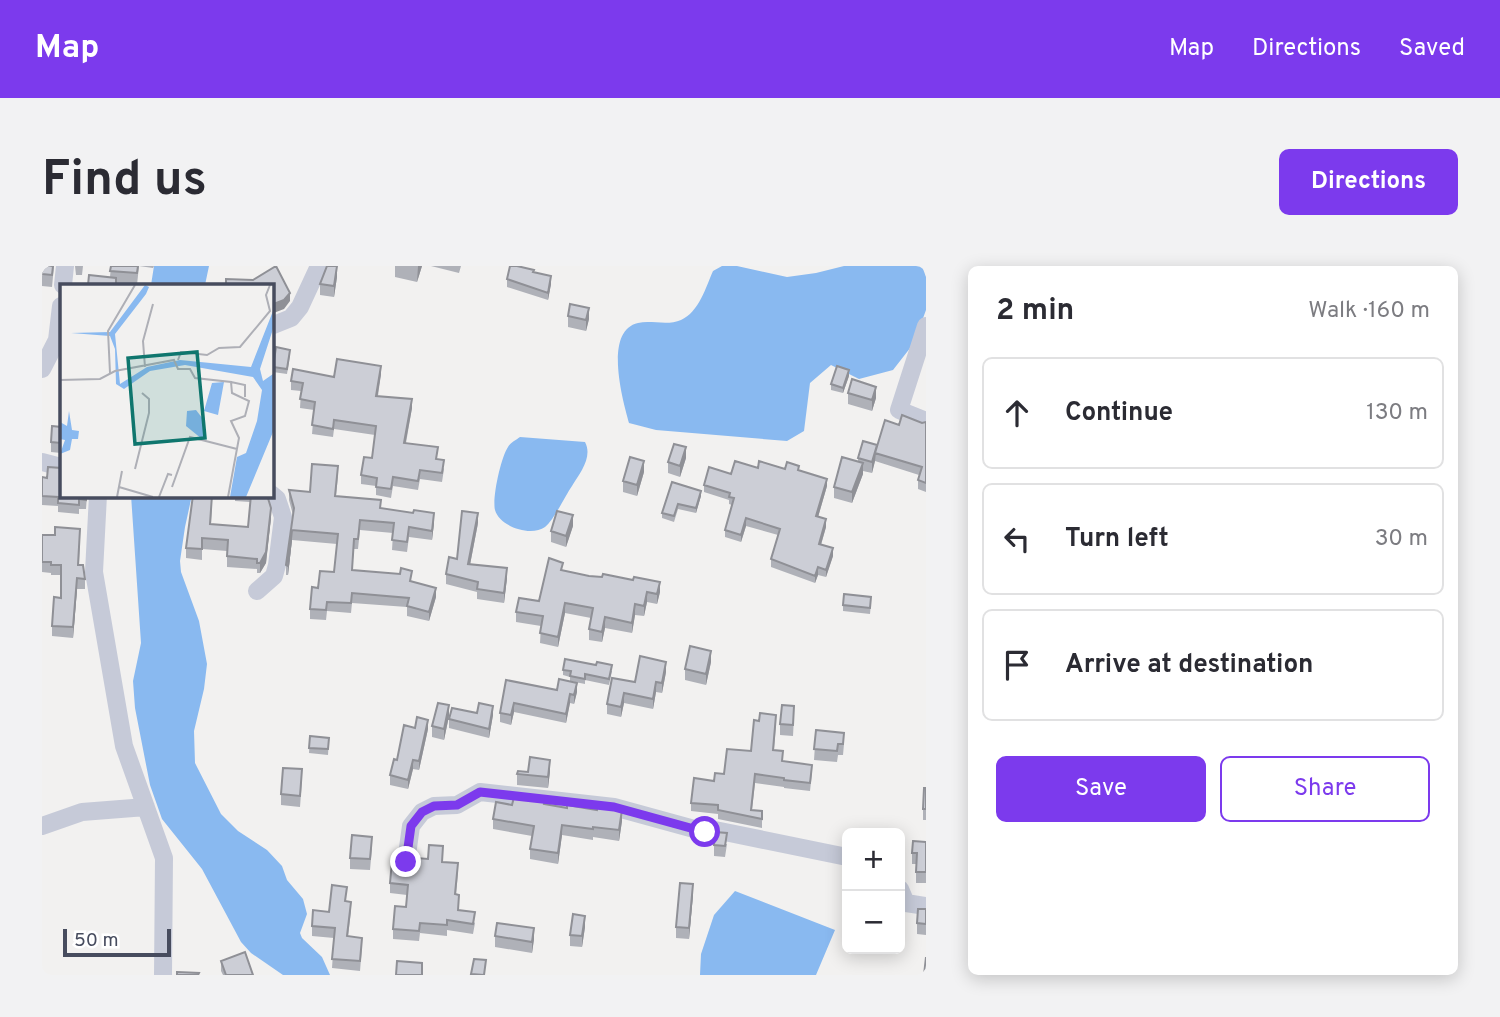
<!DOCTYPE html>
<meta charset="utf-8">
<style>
:root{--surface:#fff;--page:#f2f2f3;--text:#2b2b33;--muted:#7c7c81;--line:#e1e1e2;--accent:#7c3aed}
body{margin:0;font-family:Overpass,sans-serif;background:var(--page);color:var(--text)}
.controls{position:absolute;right:21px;bottom:21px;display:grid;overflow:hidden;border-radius:10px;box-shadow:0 4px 18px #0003}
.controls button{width:63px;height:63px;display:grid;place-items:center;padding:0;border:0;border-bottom:2px solid var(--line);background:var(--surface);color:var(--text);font:35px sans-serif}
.scale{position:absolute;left:21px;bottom:18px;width:108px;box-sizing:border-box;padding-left:7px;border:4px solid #474c5e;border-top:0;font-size:19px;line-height:24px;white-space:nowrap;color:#474c5e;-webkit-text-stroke:5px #fff;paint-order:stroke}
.stop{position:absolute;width:21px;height:21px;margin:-16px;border:5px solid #7c3aed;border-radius:50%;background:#fff}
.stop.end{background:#7c3aed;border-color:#fff;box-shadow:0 2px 7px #0008}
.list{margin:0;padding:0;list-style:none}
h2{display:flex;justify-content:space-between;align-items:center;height:91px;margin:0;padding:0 28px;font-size:30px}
h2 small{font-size:23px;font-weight:400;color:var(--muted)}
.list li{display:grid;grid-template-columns:46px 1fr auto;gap:21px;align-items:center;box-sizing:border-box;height:112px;margin:0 14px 14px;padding:0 14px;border:2px solid var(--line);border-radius:10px}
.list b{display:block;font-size:26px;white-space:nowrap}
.list em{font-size:23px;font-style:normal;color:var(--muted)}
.actions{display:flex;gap:14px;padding:21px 28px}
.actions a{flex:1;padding:16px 0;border:2px solid var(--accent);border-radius:10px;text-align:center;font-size:24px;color:var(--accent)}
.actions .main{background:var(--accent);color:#fff}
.icon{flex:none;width:38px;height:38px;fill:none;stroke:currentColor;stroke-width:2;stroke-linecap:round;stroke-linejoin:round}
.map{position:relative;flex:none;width:884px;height:709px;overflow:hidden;border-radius:10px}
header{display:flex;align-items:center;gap:42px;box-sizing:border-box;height:98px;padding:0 35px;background:var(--accent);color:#fff}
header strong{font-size:33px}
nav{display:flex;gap:38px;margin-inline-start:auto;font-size:24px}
.intro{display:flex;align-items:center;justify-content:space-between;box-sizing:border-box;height:168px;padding:0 42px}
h1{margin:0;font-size:49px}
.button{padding:18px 32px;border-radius:10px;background:var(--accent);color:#fff;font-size:24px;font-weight:700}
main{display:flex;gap:42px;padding:0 42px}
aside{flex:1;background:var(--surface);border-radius:10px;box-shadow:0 4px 18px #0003}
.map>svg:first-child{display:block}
.water{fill:#89b9f0}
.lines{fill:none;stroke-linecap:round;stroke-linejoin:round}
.street{stroke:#c6cad8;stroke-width:18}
.wall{fill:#afb1b8}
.shaded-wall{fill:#8f9096}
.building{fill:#ccced6;stroke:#8f9096;stroke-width:2}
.route{stroke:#7c3aed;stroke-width:9}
.inset-road{fill:none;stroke:#aeafb6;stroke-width:2}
.view{fill:#0f766e;fill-opacity:0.15;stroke:#0f766e;stroke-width:3.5}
.inset-edge{fill:none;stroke:#474c5e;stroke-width:3.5}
</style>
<header>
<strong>Map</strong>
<nav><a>Map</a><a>Directions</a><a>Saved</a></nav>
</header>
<div class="intro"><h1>Find us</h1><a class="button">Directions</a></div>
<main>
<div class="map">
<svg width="884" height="709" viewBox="0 0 884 709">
<rect width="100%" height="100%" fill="#f2f1f0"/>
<!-- water -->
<path class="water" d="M 112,0 L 167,0 L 163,19 L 109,19 Z
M 680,0 L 695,0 L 745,11 L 774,7 L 802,0 L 880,0 L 884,11 L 884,44 L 872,77 L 851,104 L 817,113 L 789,99 L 768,117 L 762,165 L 745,175 L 614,164 L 587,157 C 581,135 561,65 596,57 C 609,54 626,60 639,54 C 657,46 664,21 671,5 Z
M 478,171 L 543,176 C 551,191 538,207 530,220 C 523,230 512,254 503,261 C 489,271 458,261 453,244 C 450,232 459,191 466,181 C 469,176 474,174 478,171 Z
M 89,229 L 150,229 L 143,261 L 138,295 L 139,306 L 157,355 L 165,398 L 162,423 L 152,465 L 153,497 L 179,548 L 196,565 L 225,584 L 240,600 L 245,614 L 261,633 L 265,648 L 258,667 L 260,672 L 280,691 L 288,709 L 241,709 L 209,687 L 199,676 L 160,603 L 120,553 L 108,519 L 93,442 L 91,415 L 99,377 Z
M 693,625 L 793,664 L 774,709 L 658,709 L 659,688 L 672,649 Z"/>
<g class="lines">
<!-- street -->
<path class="street" d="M 21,19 L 23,0
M 229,60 L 249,52 L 258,41 L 277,0
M 884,60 L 857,144 L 884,155
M 0,103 L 15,74 L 19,40
M 0,196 L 19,201
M 56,229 L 52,306 L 82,480 L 122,592 L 121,709
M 215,325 L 232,310 L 235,299 L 241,251 L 235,233 L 229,228
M 0,560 L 40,546 L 104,541
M 364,596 L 369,560 L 380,546 L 392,540 L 415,539 L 438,526 L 572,541 L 663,566 L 673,564 L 805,591
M 858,623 L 864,637 L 884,640"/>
</g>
<!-- wall -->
<path class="wall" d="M 0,0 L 12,0 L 10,21 L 0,20 Z
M 33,0 L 41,0 L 40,9 L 34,9 Z
M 69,0 L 112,0 L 111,2 L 97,0 L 95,19 L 74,17 L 74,19 L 68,11 Z
M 353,0 L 380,0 L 375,16 L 353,11 Z
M 389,0 L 419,0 L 417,7 Z
M 492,6 L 509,18 L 506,34 L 465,21 L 465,13 Z
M 295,11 L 292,31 L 278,29 L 278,18 Z
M 526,50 L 547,53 L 544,65 L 526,61 Z
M 248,89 L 245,108 L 231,106 L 231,101 Z
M 339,108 L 336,130 L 370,142 L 364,177 L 395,193 L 402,203 L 400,216 L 378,213 L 376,224 L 351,220 L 349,232 L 334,229 L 334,220 L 319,218 L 319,209 L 330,192 L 333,169 L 292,163 L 291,171 L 270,168 L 272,144 L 258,142 L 259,125 L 249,124 L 249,115 L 292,111 Z
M 807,110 L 801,127 L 789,124 L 789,118 Z
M 806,127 L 834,132 L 830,145 L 806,138 Z
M 884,156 L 884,226 L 876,223 L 876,214 L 877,209 L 833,195 L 830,207 L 821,205 L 821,208 L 810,237 L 792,232 L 792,221 L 816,196 L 816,192 L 835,179 L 857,159 Z
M 19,161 L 19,187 L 9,186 L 9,176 Z
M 644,192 L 638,211 L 626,207 L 626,196 Z
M 716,202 L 757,204 L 785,220 L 776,251 L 784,261 L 779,279 L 791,290 L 784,311 L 776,309 L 773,317 L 729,301 L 729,293 L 736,269 L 704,260 L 699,276 L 683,271 L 683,264 L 690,239 L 687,238 L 687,234 L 662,226 L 662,219 L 689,208 Z
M 602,206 L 595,230 L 581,226 L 581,215 Z
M 296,210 L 294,230 L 392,257 L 390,274 L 367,271 L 365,286 L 350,284 L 351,267 L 318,264 L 316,283 L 312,283 L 310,304 L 370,316 L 394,331 L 387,355 L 365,350 L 365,341 L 310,337 L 309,347 L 285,345 L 284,354 L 268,353 L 268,343 L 276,322 L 292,306 L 295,278 L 250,274 L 246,309 L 244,309 L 244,299 L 251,249 L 247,234 L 247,224 L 268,226 Z
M 0,211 L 5,212 L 19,229 L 45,229 L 44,243 L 37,243 L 37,248 L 16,246 L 16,240 L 0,239 Z
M 630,216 L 659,230 L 654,247 L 636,243 L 632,256 L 620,252 L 620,247 Z
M 193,229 L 225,229 L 229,252 L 224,297 L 218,307 L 215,307 L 215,303 L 185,301 L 185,285 L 160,283 L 160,294 L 144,292 L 144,282 L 170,239 L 169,258 L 206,261 L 208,236 L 193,235 Z
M 436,257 L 428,299 L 465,312 L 462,337 L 435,333 L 435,326 L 404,318 L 404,308 L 415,293 Z
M 531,260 L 524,281 L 509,276 L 509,265 Z
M 0,269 L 38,273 L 37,299 L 43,313 L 43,323 L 35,323 L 31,372 L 10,370 L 10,360 L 19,332 L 19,309 L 9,309 L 9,307 L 0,306 Z
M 521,305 L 618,326 L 615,338 L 605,336 L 602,350 L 593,349 L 590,367 L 563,362 L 560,376 L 547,374 L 547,363 L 549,352 L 523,347 L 516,381 L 498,377 L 499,360 L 474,356 L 474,346 L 497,335 Z
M 829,337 L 828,348 L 801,345 L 801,339 Z
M 669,396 L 664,419 L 643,414 L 643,403 Z
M 521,404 L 570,405 L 567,419 L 543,414 L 543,418 L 528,415 L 528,411 L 521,409 Z
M 624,406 L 620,427 L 614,426 L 611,443 L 582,437 L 579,451 L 565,448 L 565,438 L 593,416 Z
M 464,414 L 515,424 L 535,426 L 532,438 L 528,437 L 524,457 L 472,446 L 469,459 L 458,456 L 458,447 Z
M 435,447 L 451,449 L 447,472 L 407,462 L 407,453 Z
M 407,450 L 402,474 L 390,471 L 390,460 Z
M 752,451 L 751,470 L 738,469 L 738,458 Z
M 734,458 L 732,484 L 740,496 L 770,507 L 768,525 L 742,522 L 742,521 L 713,517 L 710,544 L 720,553 L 720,562 L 676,553 L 676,548 L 649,545 L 649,537 L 672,515 L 682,508 L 709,485 Z
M 373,462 L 386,463 L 377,504 L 371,503 L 366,523 L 348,519 L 348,509 Z
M 774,464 L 802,478 L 801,489 L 796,489 L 795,496 L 772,494 Z
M 268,470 L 287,472 L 286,489 L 267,487 Z
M 508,505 L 506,522 L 475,519 L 475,508 Z
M 260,514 L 258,541 L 239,539 L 239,528 Z
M 884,522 L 884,554 L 881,554 L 881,543 Z
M 503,538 L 580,555 L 577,575 L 551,571 L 551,574 L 520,569 L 516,598 L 488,593 L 488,583 L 490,570 L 451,563 L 451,553 L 470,539 Z
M 884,576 L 884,617 L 874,617 L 874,598 L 870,598 L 870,587 Z
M 685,578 L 683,591 L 672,590 L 672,579 Z
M 330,582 L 328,604 L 308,603 L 308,592 Z
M 401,596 L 416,607 L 414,629 L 417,644 L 433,657 L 431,668 L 405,664 L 405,670 L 378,667 L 377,675 L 351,673 L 351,663 L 364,641 L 365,629 L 348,627 L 348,617 L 375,597 Z
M 651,629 L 647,673 L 634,672 L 634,661 Z
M 304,635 L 309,645 L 306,671 L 320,681 L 318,705 L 290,702 L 292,672 L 270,670 L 270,660 L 287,646 Z
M 884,643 L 884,669 L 875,668 L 875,657 Z
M 543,661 L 540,681 L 528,680 L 528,669 Z
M 453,670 L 492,673 L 490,687 L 453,681 Z
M 179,695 L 211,709 L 181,709 L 179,705 Z"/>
<!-- shaded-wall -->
<path class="shaded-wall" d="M 295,0 L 295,11 L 292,31 L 292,20 Z
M 376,0 L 380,0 L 375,16 Z
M 509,10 L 509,18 L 506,34 L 506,27 Z
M 248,27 L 248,35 L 242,43 L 229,48 L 229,39 Z
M 547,42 L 547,53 L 544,65 L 544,54 Z
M 339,100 L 339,108 L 334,139 L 334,130 Z
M 807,104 L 807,110 L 801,127 L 801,122 Z
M 834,121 L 834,132 L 830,145 L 830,134 Z
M 370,133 L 370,142 L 362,185 L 362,177 Z
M 835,179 L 833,195 L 830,207 L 830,196 Z
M 644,181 L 644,192 L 638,211 L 638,200 Z
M 602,195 L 602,206 L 595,230 L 595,219 Z
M 821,197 L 821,208 L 810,237 L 810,226 Z
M 785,213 L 785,220 L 774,258 L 774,250 Z
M 659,225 L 659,230 L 654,247 L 654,242 Z
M 229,242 L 229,252 L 224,297 L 218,307 L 218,297 Z
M 392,247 L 392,257 L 390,274 L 390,265 Z
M 436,247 L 436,257 L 426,309 L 426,298 Z
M 531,249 L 531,260 L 524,281 L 524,270 Z
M 704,252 L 704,260 L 699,276 L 699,269 Z
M 784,253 L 784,261 L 777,285 L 777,278 Z
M 250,264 L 250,274 L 246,309 L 246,300 Z
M 791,282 L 791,290 L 784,311 L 784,304 Z
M 776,301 L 776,309 L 773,317 L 773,310 Z
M 465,302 L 465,312 L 462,337 L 462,327 Z
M 35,312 L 35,323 L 31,372 L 31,361 Z
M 618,316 L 618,326 L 615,338 L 615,328 Z
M 394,322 L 394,331 L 387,355 L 387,346 Z
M 605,326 L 605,336 L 602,350 L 602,340 Z
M 523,337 L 523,347 L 516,381 L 516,371 Z
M 593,338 L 593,349 L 590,367 L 590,357 Z
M 563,351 L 563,362 L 560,376 L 560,366 Z
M 669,385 L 669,396 L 664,419 L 664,408 Z
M 624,396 L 624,406 L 620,427 L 620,417 Z
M 614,416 L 614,426 L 611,443 L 611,433 Z
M 535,417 L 535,426 L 532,438 L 532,429 Z
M 582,427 L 582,437 L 579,451 L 579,441 Z
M 528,428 L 528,437 L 524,457 L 524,448 Z
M 472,437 L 472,446 L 469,459 L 469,449 Z
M 407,439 L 407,450 L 402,474 L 402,463 Z
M 451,440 L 451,449 L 447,472 L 447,463 Z
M 386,454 L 386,463 L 377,504 L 377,495 Z
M 371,494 L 371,503 L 366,523 L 366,514 Z
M 508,494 L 508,505 L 506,522 L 506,511 Z
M 580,544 L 580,555 L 577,575 L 577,564 Z
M 520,559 L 520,569 L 516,598 L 516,587 Z
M 651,618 L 651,629 L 647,673 L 647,662 Z
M 543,650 L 543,661 L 540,681 L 540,670 Z
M 492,662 L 492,673 L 490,687 L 490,676 Z"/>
<!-- building -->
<path class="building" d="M 0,0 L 11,0 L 10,9 L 0,8 Z
M 69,0 L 96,0 L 95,7 L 68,5 Z
M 234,0 L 248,27 L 242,34 L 229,39 L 229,19 L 184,19 L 184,13 L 211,14 Z
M 285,0 L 295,0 L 292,20 L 278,18 Z
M 468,0 L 475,0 L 492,4 L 491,6 L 509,10 L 506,27 L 465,13 Z
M 47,9 L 74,12 L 74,19 L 46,19 Z
M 528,38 L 547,42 L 544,54 L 526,50 Z
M 234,81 L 248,84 L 245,103 L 231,101 Z
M 295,93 L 339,100 L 334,130 L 370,133 L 362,177 L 396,181 L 394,193 L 402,194 L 400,207 L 378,204 L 376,215 L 351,211 L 349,223 L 334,221 L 335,212 L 319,209 L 322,191 L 330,192 L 334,160 L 292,154 L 291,163 L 270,159 L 273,136 L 258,133 L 261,117 L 249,115 L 251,103 L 292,111 Z
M 795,100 L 807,104 L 801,122 L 789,118 Z
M 810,113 L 834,121 L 830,134 L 806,127 Z
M 860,149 L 880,157 L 884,156 L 884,217 L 876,214 L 880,201 L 833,187 L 843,154 L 857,159 Z
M 10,160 L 19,161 L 19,177 L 9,176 Z
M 821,175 L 835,179 L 830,196 L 816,192 Z
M 632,178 L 644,181 L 638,200 L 626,196 Z
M 588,191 L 602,195 L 595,219 L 581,215 Z
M 800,191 L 821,197 L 810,226 L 792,221 Z
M 693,195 L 716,202 L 717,195 L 743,203 L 745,196 L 757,200 L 756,204 L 785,213 L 774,250 L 784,253 L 777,278 L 791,282 L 784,304 L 776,301 L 773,310 L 729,293 L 738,263 L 704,252 L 699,269 L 683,264 L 692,232 L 687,231 L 688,227 L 662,219 L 667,201 L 689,208 Z
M 270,198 L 296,200 L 293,230 L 339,234 L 338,242 L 371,247 L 372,244 L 392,247 L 390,265 L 367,261 L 365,276 L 350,274 L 352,257 L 318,254 L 316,273 L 312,273 L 310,304 L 358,308 L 359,302 L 370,305 L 368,315 L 394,322 L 387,346 L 365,340 L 367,332 L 310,327 L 309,337 L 285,336 L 284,344 L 268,343 L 270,321 L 276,322 L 278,305 L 292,306 L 296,268 L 250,264 L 246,300 L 244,299 L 252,242 L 247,224 L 268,226 Z
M 6,201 L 19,202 L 19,229 L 44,229 L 44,234 L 37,233 L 37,239 L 16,237 L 16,231 L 0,230 L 0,211 L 5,212 Z
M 630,216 L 659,225 L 654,242 L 636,238 L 632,250 L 620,247 Z
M 151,229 L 170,229 L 168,258 L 206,261 L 209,229 L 225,229 L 229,242 L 224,286 L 218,297 L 215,297 L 215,293 L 185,290 L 186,274 L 160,272 L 160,283 L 144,282 Z
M 420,245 L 436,247 L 426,298 L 465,302 L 462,327 L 435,323 L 436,316 L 404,308 L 407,291 L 415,293 Z
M 515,245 L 531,249 L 524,270 L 509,265 Z
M 13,261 L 38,263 L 36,299 L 41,299 L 43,313 L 35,312 L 31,361 L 10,360 L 12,331 L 19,332 L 19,299 L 9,299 L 9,296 L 0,296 L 0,269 L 13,269 Z
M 507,292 L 521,297 L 519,304 L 547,310 L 560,311 L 561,308 L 591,314 L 592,311 L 618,316 L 615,328 L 605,326 L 602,340 L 593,338 L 590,357 L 563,351 L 560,366 L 547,363 L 551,342 L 523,337 L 516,371 L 498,367 L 501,350 L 474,346 L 477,332 L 497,335 Z
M 802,328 L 829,331 L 828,342 L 801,339 Z
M 648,380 L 669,385 L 664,408 L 643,403 Z
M 598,390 L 624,396 L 620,417 L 614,416 L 611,433 L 582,427 L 579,441 L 565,438 L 570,412 L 593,416 Z
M 523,393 L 554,399 L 555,396 L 570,399 L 567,413 L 543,408 L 543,413 L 528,410 L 529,405 L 521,404 Z
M 517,413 L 535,417 L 532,429 L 528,428 L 524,448 L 472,437 L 469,449 L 458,447 L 464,414 L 515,424 Z
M 396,437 L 407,439 L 402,463 L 390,460 Z
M 437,437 L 451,440 L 447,463 L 407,453 L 410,442 L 435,447 Z
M 740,439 L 752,440 L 751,459 L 738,458 Z
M 718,447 L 734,449 L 731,484 L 741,485 L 740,495 L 770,499 L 768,517 L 742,514 L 742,512 L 713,508 L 709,544 L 720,545 L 720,553 L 676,544 L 676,539 L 649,537 L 652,512 L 672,515 L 673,507 L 682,508 L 685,483 L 709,485 L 712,454 L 717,455 Z
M 375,451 L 386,454 L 377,495 L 371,494 L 366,514 L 348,509 L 352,493 L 355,494 L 362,459 L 373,462 Z
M 774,464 L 802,467 L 801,478 L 796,478 L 795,485 L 772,483 Z
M 268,470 L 287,472 L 286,483 L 267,482 Z
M 488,491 L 508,494 L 506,511 L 475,508 L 476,505 L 486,506 Z
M 241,502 L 260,503 L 258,530 L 239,528 Z
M 882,522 L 884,522 L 884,543 L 881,543 Z
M 472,531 L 503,534 L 502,538 L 525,542 L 525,539 L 555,544 L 556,540 L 580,544 L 577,564 L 551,561 L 551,563 L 520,559 L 516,587 L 488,583 L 492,560 L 451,553 L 454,536 L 470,539 Z
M 673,566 L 685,567 L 683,580 L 672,579 Z
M 310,569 L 330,571 L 328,593 L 308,592 Z
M 871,575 L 884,576 L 884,606 L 874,606 L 875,587 L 870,587 Z
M 387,579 L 401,580 L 400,596 L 416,597 L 413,628 L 417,629 L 416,644 L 433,646 L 431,658 L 405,654 L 405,659 L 378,657 L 377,665 L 351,663 L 353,640 L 364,641 L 366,619 L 348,617 L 350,595 L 375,597 L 375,592 L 386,593 Z
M 638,617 L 651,618 L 647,662 L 634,661 Z
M 290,619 L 305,621 L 303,635 L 309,636 L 305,670 L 320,672 L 318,695 L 290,693 L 293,662 L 270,660 L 271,644 L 287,646 Z
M 876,643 L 884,643 L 884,658 L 875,657 Z
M 531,648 L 543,650 L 540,670 L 528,669 Z
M 455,657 L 492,662 L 490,676 L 453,670 Z
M 203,686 L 211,709 L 184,709 L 179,695 Z
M 884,691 L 884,709 L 882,709 Z
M 432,693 L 444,694 L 442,709 L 429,708 Z
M 355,695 L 380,697 L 380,709 L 354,709 Z
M 135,706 L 157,707 L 156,709 L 135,709 Z"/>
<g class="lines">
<!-- route -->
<path class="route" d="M 364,596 L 369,560 L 380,546 L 392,540 L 415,539 L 438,526 L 572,541 L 663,566"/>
</g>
<!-- overview -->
<g transform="translate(18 18)">
<rect width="214" height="214" fill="#f2f1f0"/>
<path d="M 85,1 L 89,3 L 86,10 L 55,50 L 60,100 L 87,83 L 120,76 L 191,83 L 213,27 L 213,45 L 200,85 L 203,97 L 213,90 L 213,148 L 186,213 L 170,213 L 177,173 L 186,169 L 197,137 L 202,106 L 193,93 L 125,81 L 90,87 L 64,105 L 56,100 L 55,65 L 50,52 L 11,49 L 50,48 ZM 164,98 L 158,131 L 144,127 L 152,99 ZM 136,126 L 143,135 L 146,150 L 142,155 L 126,142 L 127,127 ZM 9,127 L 12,146 L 19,147 L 18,155 L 12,155 L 10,166 L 0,170 L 5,156 L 0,155 L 0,138 L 7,142 Z" fill="#89b9f0"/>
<path class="inset-road" d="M 118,76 L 121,68 L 147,71 L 159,64 L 180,63 L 210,27 L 206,11 L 210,1M 85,83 L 83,57 L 93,20M 50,89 L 48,47 L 75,1M 0,96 L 40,95 L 55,87 L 114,76 L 118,85 L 130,85 L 135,94 L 171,98 L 172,109 L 189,117 L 185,132 L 171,137 L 179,154 L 168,213M 171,98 L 185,101 L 185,113M 75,185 L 89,129 L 89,115 L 82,109M 59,203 L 93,213M 112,203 L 130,153 L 177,165M 57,213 L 62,187M 99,213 L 108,190 L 112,191"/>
<path class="view" d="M 137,68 L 145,154 L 75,160 L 68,74 Z"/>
<rect width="214" height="214" class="inset-edge"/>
</g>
</svg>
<div class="controls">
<button>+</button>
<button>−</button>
</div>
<div class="scale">50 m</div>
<div class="stop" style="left:663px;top:566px"></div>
<div class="stop end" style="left:364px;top:596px"></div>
</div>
<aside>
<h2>2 min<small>Walk · 160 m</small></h2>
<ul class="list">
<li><svg class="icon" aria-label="ahead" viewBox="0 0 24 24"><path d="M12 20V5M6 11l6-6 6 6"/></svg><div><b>Continue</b></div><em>130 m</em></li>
<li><svg class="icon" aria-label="left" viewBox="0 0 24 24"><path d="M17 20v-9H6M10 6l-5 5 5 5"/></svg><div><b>Turn left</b></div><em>30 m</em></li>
<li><svg class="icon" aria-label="arrive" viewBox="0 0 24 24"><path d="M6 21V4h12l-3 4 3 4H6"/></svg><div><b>Arrive at destination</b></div></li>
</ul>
<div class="actions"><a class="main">Save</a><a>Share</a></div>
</aside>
</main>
